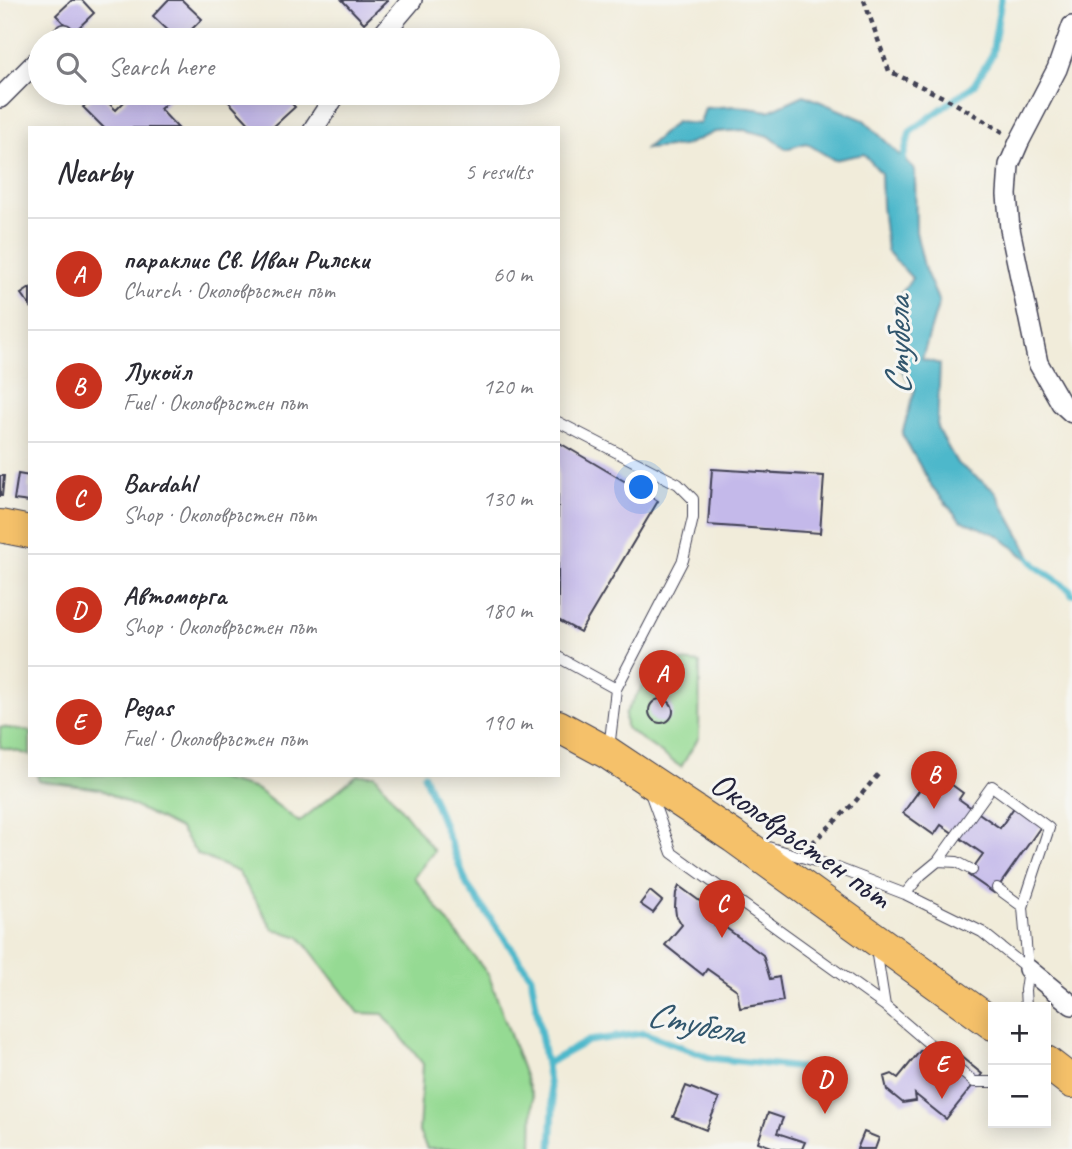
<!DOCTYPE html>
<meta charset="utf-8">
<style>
:root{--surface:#fff;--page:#f7f7f7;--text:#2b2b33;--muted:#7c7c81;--line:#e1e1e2;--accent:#c8321e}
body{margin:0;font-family:Caveat,sans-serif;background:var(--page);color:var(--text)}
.controls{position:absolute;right:21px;bottom:21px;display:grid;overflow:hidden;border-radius:0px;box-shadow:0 4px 18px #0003}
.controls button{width:63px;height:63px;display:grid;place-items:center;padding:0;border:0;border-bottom:2px solid var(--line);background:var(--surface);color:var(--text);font:35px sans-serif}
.you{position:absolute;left:642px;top:488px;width:24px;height:24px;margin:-18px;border:5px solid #fff;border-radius:50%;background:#1a73e8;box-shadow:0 0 0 10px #1a73e833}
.badge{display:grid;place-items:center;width:46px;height:46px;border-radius:50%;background:var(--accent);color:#fff;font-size:23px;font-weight:700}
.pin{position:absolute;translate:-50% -58px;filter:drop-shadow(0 2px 4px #0008)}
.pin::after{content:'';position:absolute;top:37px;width:24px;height:21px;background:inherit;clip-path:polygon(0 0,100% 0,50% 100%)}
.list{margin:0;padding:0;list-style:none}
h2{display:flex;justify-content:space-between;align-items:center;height:91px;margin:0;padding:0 28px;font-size:30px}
h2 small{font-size:23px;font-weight:400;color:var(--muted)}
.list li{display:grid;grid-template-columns:46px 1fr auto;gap:21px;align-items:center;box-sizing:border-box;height:112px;padding:0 28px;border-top:2px solid var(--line)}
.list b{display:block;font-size:26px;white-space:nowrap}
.list p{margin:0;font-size:23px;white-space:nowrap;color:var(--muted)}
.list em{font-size:23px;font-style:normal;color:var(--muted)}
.icon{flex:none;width:38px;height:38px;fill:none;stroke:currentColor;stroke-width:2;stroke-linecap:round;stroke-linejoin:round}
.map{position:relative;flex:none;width:1072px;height:1149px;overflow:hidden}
.search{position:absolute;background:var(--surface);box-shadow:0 4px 18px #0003;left:28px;top:28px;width:532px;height:77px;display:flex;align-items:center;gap:18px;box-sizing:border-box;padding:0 24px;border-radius:38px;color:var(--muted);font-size:26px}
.panel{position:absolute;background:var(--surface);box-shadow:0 4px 18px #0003;left:28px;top:126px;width:532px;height:651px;border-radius:0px}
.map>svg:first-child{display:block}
.green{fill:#95da93;stroke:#5c7e67;stroke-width:2}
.water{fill:#4eb8cb;stroke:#386d83;stroke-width:2}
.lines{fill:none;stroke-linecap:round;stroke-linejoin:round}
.stream{stroke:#4eb8cb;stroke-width:7}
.building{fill:#c4b9ea}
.service-casing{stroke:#414053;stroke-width:12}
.minor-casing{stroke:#414053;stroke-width:22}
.trunk-casing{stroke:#414053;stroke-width:34}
.path{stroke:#414053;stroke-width:4.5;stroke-dasharray:5 5;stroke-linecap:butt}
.service{stroke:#fff;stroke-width:10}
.minor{stroke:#fff;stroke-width:19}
.trunk{stroke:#f5c16b;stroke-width:32}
.labels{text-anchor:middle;stroke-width:6;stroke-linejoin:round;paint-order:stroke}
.street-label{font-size:35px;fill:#22223b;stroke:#f6f6f2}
.water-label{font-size:37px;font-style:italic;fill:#31566d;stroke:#f6f6f2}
</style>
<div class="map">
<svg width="1072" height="1149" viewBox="0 0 1072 1149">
<rect width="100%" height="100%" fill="#f6f6f2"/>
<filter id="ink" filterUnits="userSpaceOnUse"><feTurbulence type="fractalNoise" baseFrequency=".0143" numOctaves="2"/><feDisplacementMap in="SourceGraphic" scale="14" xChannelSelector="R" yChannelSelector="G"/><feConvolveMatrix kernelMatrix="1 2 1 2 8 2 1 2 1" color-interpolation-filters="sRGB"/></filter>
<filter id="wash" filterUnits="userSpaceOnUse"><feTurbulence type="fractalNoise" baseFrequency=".00686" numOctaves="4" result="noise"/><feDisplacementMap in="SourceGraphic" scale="28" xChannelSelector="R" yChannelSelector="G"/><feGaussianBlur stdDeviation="1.57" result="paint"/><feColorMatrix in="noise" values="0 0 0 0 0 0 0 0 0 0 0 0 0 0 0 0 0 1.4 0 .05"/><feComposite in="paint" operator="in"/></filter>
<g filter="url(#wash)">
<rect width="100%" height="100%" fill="#f1ecda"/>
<!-- green -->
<path class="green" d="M 659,659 L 700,663 L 699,737 L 681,767 L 626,728 L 625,714 Z
M 0,727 L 30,731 L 30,755 L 0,747 Z
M 37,775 L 204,775 L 256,789 L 299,822 L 357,775 L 375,775 L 434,851 L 414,877 L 489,976 L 533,1098 L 532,1149 L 427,1149 L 419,1132 L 423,1064 L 383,1014 L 359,1013 L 300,937 L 273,929 L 238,872 L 197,854 L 180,829 L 100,789 L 39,781 Z"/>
<!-- water -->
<path class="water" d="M 804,95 L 864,120 L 915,170 L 916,232 L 925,270 L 939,302 L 922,359 L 940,364 L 937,428 L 957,463 L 995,491 L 1036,566 L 998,535 L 960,520 L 932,487 L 902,434 L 915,389 L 899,366 L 908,333 L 896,301 L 912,278 L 887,251 L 882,206 L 881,173 L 864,154 L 834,160 L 806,143 L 786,149 L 769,136 L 744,130 L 715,132 L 683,146 L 645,149 L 676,122 L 700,124 L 705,108 L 736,106 L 769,111 Z"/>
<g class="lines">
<!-- stream -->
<path class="stream" d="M 901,166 L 910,132 L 974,85 L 992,55 L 1001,0
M 1030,559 L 1036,566 L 1069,589 L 1072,594
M 424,775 L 467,885 L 531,976 L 553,1106 L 551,1149
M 546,1064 L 588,1041 L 644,1033 L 711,1058 L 801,1068"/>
</g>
<g id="blocks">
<!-- building -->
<path class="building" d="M 72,0 L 82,0 L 94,13 L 73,33 L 56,15 Z
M 168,0 L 182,0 L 202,19 L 181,40 L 178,40 L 153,16 Z
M 342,0 L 388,0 L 364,23 Z
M 98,93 L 116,110 L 133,93 L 177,93 L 160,109 L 178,128 L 104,128 L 83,107 Z
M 239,93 L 282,93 L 295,107 L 272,128 L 253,128 L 229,102 Z
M 30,288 L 30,306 L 21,294 Z
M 558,442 L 658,501 L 580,632 L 558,620 Z
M 712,469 L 824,476 L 820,533 L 708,525 Z
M 18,474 L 30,476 L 28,488 L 30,488 L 30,502 L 14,500 Z
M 0,476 L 4,476 L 2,496 L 0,496 Z
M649 711a12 12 0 1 1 24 0a12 12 0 1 1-24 0Z
M 933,771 L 963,793 L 959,799 L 1000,828 L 1015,806 L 1042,825 L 994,893 L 968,875 L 983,854 L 941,825 L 934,835 L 903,813 Z
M 679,886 L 716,913 L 710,918 L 715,926 L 722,925 L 763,955 L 770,979 L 779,977 L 783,1001 L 740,1008 L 737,990 L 707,969 L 703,975 L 665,945 L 682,925 L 676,915 L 675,907 L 676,893 Z
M 650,891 L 662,901 L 653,913 L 640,904 Z
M 949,1047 L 982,1074 L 946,1119 L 915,1094 L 916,1101 L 903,1103 L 887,1090 L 884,1077 L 892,1074 L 898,1078 L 920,1051 Z
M 686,1086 L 719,1099 L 706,1130 L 673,1117 Z
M 768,1113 L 783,1118 L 777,1133 L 805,1142 L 802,1149 L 777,1149 L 758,1142 Z
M 864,1132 L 879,1138 L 875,1149 L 857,1149 Z"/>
</g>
</g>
<g filter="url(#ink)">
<use href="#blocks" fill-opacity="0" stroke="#414053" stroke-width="2"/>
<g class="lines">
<defs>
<path id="service" d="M 558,422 L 678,484 L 693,499 L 693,518 L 683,560 L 616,689 L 609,749
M 558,657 L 616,689
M 649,790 L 672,853 L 885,1006
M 768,847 L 832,866 L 905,894 L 982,932 L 1028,969
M 938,861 L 992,786 L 1049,828 L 1023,907
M 997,888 L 1023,907 L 1028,969 L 1025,990 L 1026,1007
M 905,894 L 921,875 L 938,861 L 957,862 L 972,870
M 876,949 L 885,1006 L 974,1082 L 993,1082"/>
<path id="minor" d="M 1072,26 L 1057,69 L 1019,142 L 1009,165 L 1007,195 L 1010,229 L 1038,363 L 1061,403 L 1072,413
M 58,40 L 64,34
M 378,40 L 412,0
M 0,98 L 40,58
M 314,128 L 337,93
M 1028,969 L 1072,1005"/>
<path id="trunk" d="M 0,526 L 30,532
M 558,726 L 608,753 L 734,837 L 993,1024
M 1046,1062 L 1072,1082"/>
</defs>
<!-- service casing -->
<use href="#service" class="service-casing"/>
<!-- minor casing -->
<use href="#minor" class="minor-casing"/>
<!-- trunk casing -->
<use href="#trunk" class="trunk-casing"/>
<!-- path -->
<path class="path" d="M 864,0 L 889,71 L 951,101 L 1003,132
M 812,843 L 854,803 L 881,771"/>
<!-- service -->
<use href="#service" class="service"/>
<!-- minor -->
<use href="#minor" class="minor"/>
<!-- trunk -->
<use href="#trunk" class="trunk"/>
</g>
</g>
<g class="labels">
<!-- street labels -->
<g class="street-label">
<text transform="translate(801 839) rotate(35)" y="12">Околовръстен път</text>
</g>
<!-- water labels -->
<g class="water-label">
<text transform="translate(897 346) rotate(-90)" y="13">Стубела</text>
<text transform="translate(696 1022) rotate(12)" y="13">Стубела</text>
</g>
</g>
</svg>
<div class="controls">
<button>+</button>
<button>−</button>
</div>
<div class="you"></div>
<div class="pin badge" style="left:662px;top:708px">A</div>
<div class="pin badge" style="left:934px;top:809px">B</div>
<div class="pin badge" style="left:722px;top:938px">C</div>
<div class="pin badge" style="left:825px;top:1114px">D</div>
<div class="pin badge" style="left:942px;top:1099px">E</div>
<div class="search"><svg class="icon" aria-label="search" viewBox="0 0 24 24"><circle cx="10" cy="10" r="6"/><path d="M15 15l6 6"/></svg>Search here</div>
<section class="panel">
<h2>Nearby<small>5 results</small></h2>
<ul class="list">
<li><span class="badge">A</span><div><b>параклис Св. Иван Рилски</b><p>Church · Околовръстен път</p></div><em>60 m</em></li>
<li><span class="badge">B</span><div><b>Лукойл</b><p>Fuel · Околовръстен път</p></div><em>120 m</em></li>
<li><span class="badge">C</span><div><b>Bardahl</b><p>Shop · Околовръстен път</p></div><em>130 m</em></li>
<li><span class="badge">D</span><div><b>Автоморга</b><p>Shop · Околовръстен път</p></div><em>180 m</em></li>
<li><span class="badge">E</span><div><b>Pegas</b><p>Fuel · Околовръстен път</p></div><em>190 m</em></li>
</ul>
</section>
</div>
